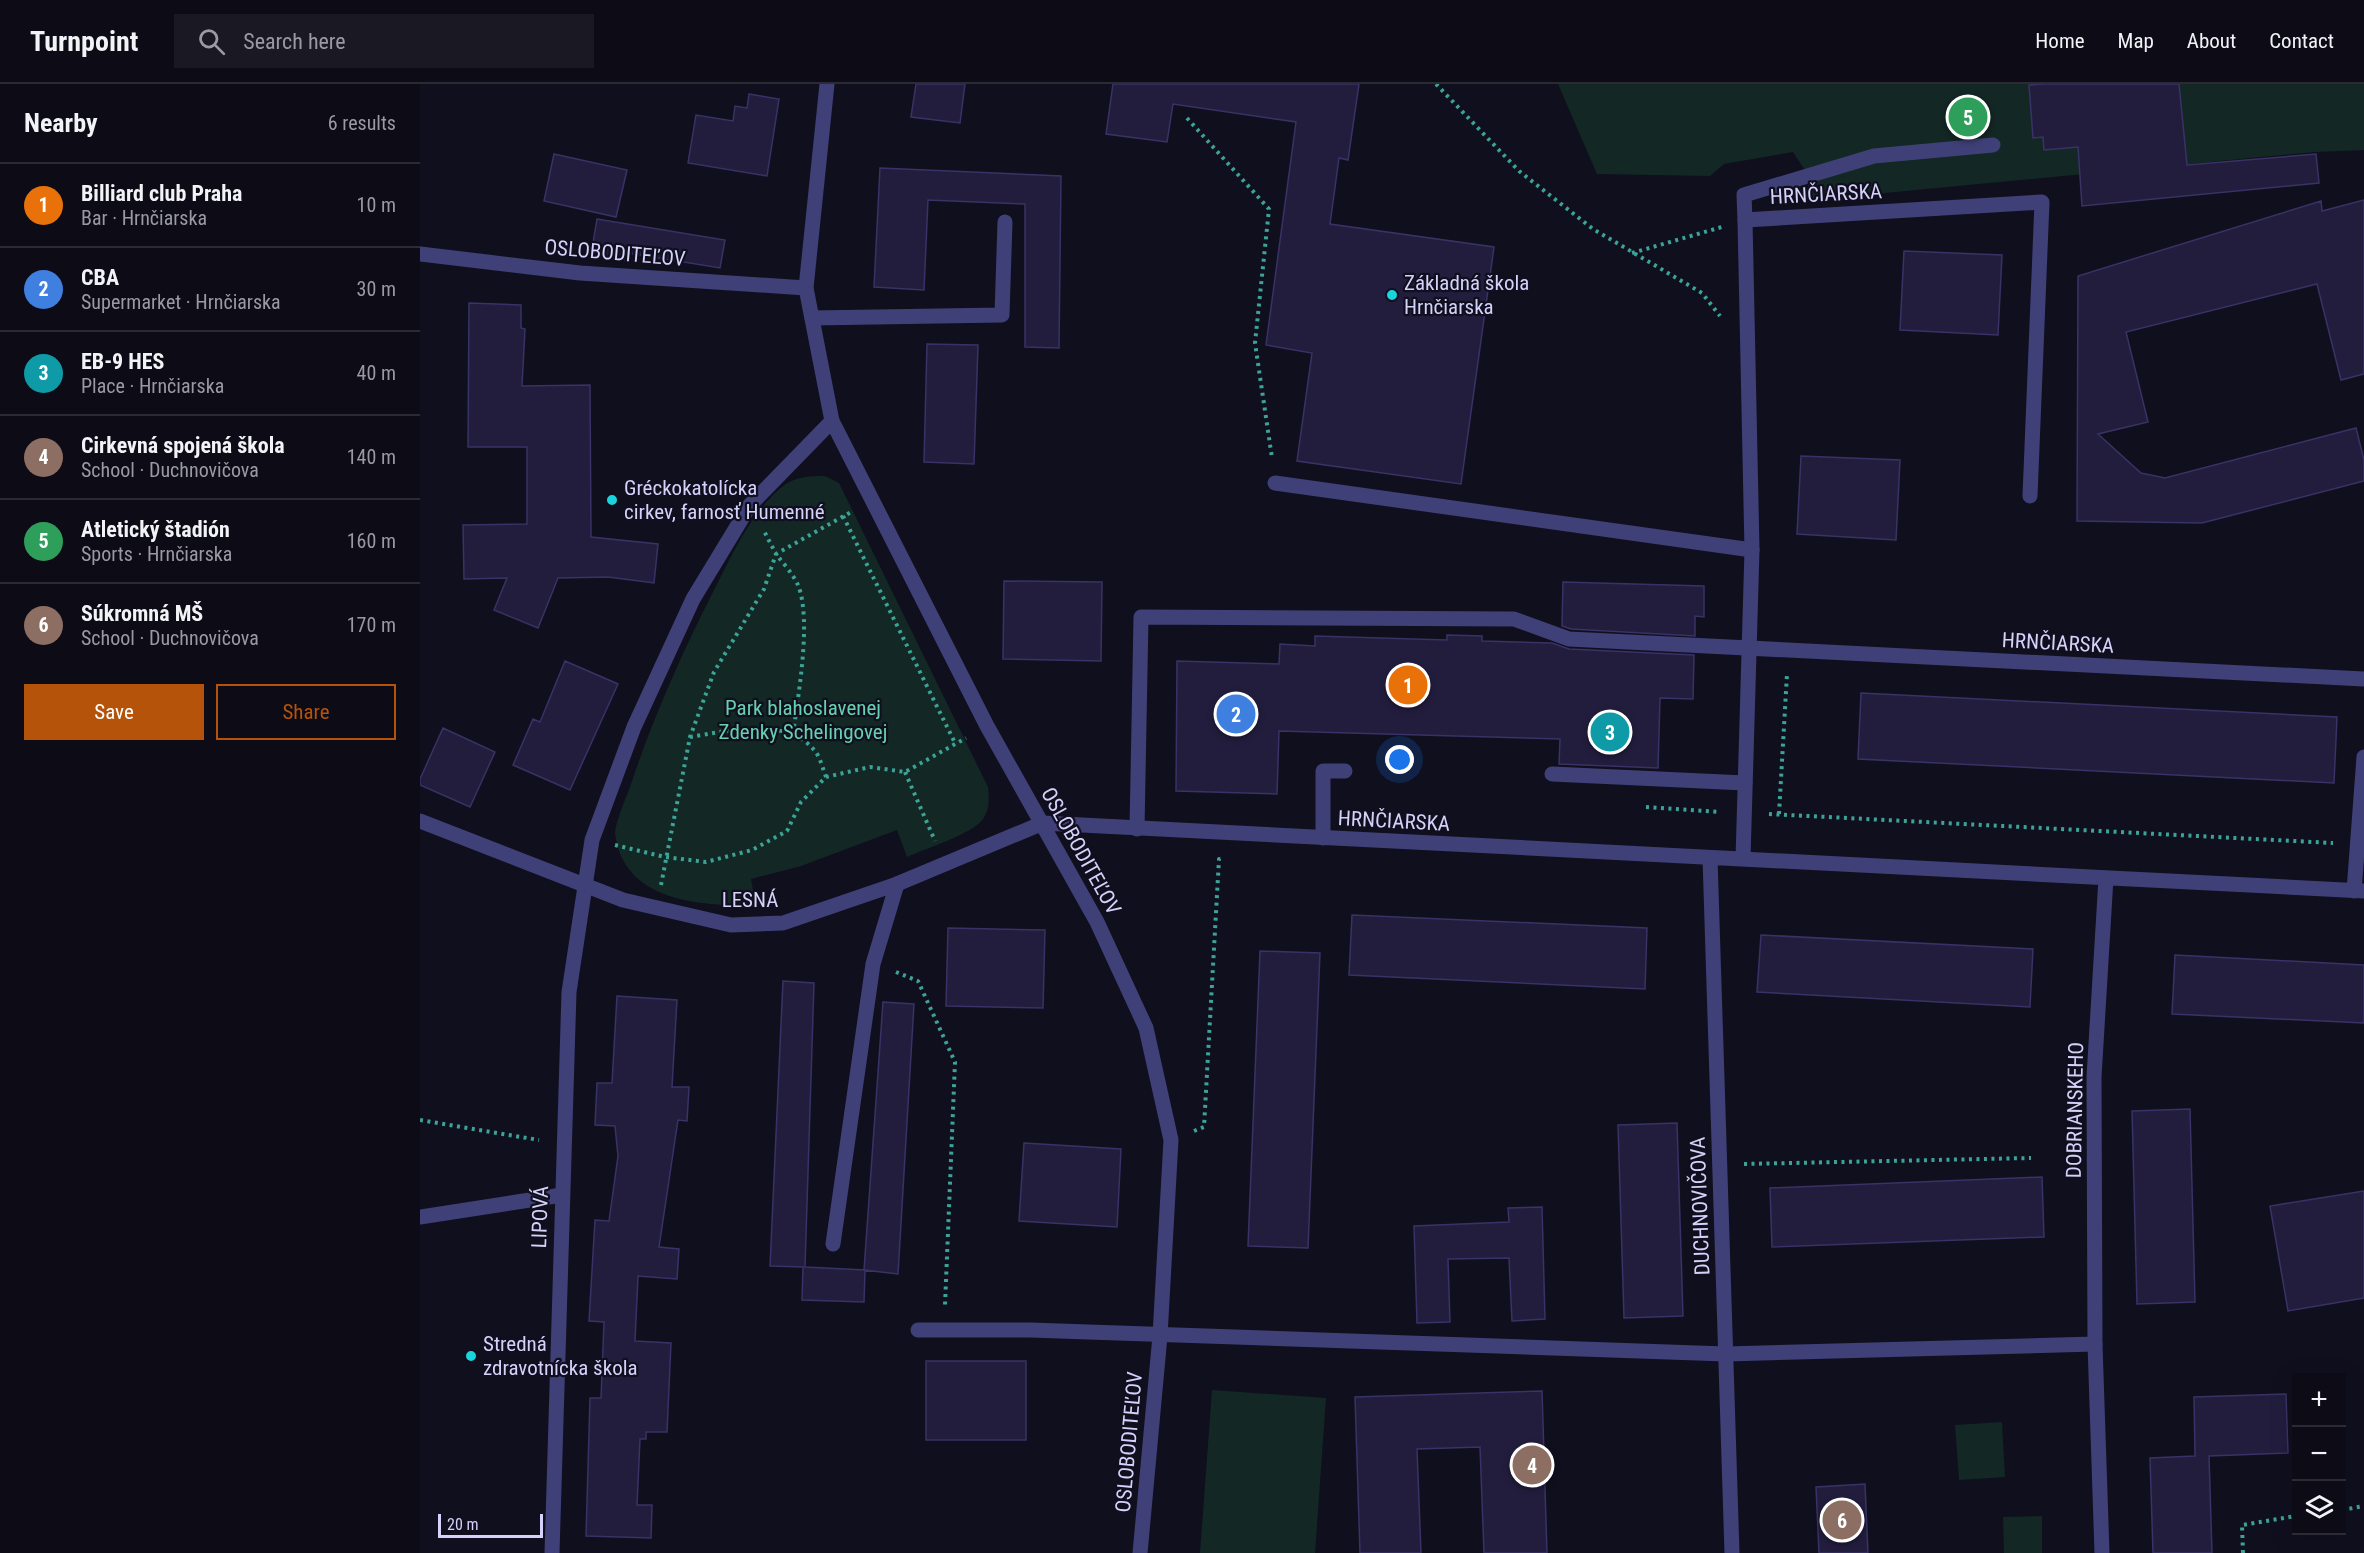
<!DOCTYPE html>
<meta charset="utf-8">
<style>
:root{--surface:#0c0b16;--page:#1a1923;--text:#f1f3f6;--muted:#9a9ba1;--line:#2c2b35;--accent:#b45309}
body{margin:0;font-family:"Roboto Condensed",sans-serif;background:var(--page);color:var(--text)}
.controls{position:absolute;right:18px;bottom:18px;display:grid;overflow:hidden;border-radius:0px;box-shadow:0 6px 24px #0002}
.controls button{width:54px;height:54px;display:grid;place-items:center;padding:0;border:0;border-bottom:2px solid var(--line);background:var(--surface);color:var(--text);font:30px sans-serif}
.scale{position:absolute;left:18px;bottom:15px;width:105px;box-sizing:border-box;padding-left:6px;border:3px solid #d4d1fa;border-top:0;font-size:16px;line-height:21px;white-space:nowrap;color:#d4d1fa;-webkit-text-stroke:4px #100f1e;paint-order:stroke}
.you{position:absolute;left:980px;top:676px;width:21px;height:21px;margin:-15px;border:4px solid #fff;border-radius:50%;background:#1a73e8;box-shadow:0 0 0 9px #1a73e833}
.badge{display:grid;place-items:center;width:39px;height:39px;border-radius:50%;background:var(--accent);color:#fff;font-size:20px;font-weight:700}
.pin{position:absolute;translate:-50% -50%;border:3px solid #fff;box-shadow:0 2px 6px #0006}
.list{margin:0;padding:0;list-style:none}
h2{display:flex;justify-content:space-between;align-items:center;height:78px;margin:0;padding:0 24px;font-size:26px}
h2 small{font-size:20px;font-weight:400;color:var(--muted)}
.list li{display:grid;grid-template-columns:39px 1fr auto;gap:18px;align-items:center;box-sizing:border-box;height:84px;padding:0 24px;border-top:2px solid var(--line)}
.list b{display:block;font-size:22px;white-space:nowrap}
.list p{margin:0;font-size:20px;white-space:nowrap;color:var(--muted)}
.list em{font-size:20px;font-style:normal;color:var(--muted)}
.actions{display:flex;gap:12px;padding:18px 24px}
.actions a{flex:1;padding:14px 0;border:2px solid var(--accent);border-radius:0px;text-align:center;font-size:21px;color:var(--accent)}
.actions .main{background:var(--accent);color:#fff}
.icon{flex:none;width:33px;height:33px;fill:none;stroke:currentColor;stroke-width:2;stroke-linecap:round;stroke-linejoin:round}
.map{position:relative;flex:none;width:1944px;height:1469px;overflow:hidden}
header{display:flex;align-items:center;gap:36px;box-sizing:border-box;height:84px;padding:0 30px;background:var(--surface);border-bottom:2px solid var(--line)}
header strong{font-size:28px}
nav{display:flex;gap:33px;margin-inline-start:auto;font-size:21px}
.search{width:420px;height:54px;background:var(--page);display:flex;align-items:center;gap:15px;box-sizing:border-box;padding:0 21px;border-radius:0px;color:var(--muted);font-size:22px}
main{display:flex}
aside{flex:1;background:var(--surface)}
.map>svg:first-child{display:block}
.green{fill:#132725}
.building{fill:#221d3d;stroke:#393266;stroke-width:1.5}
.lines{fill:none;stroke-linecap:round;stroke-linejoin:round}
.path{stroke:#3ba397;stroke-width:4;stroke-dasharray:3 4.5;stroke-linecap:butt}
.lane{stroke:#3f4078;stroke-width:15}
.street{stroke:#3f4078;stroke-width:15}
.poi-dot{fill:#1ad4dd;stroke:#100f1e;stroke-width:2}
.labels{text-anchor:middle;stroke-width:4.5;stroke-linejoin:round;paint-order:stroke}
.street-label{font-size:21px;fill:#d4d1fa;stroke:#100f1e}
.poi-label{font-size:21px;fill:#d4d1fa;stroke:#100f1e;text-anchor:start}
.park-label{font-size:21px;fill:#66d0b0;stroke:#100f1e}
</style>
<header>
<strong>Turnpoint</strong>
<div class="search"><svg class="icon" aria-label="search" viewBox="0 0 24 24"><circle cx="10" cy="10" r="6"/><path d="M15 15l6 6"/></svg>Search here</div>
<nav><a>Home</a><a>Map</a><a>About</a><a>Contact</a></nav>
</header>
<main>
<aside>
<h2>Nearby<small>6 results</small></h2>
<ul class="list">
<li><span class="badge" style="background:#e8710a">1</span><div><b>Billiard club Praha</b><p>Bar · Hrnčiarska</p></div><em>10 m</em></li>
<li><span class="badge" style="background:#3f7fe0">2</span><div><b>CBA</b><p>Supermarket · Hrnčiarska</p></div><em>30 m</em></li>
<li><span class="badge" style="background:#0f9aa8">3</span><div><b>EB-9 HES</b><p>Place · Hrnčiarska</p></div><em>40 m</em></li>
<li><span class="badge" style="background:#8d6e63">4</span><div><b>Cirkevná spojená škola</b><p>School · Duchnovičova</p></div><em>140 m</em></li>
<li><span class="badge" style="background:#2e9e5b">5</span><div><b>Atletický štadión</b><p>Sports · Hrnčiarska</p></div><em>160 m</em></li>
<li><span class="badge" style="background:#8d6e63">6</span><div><b>Súkromná MŠ</b><p>School · Duchnovičova</p></div><em>170 m</em></li>
</ul>
<div class="actions"><a class="main">Save</a><a>Share</a></div>
</aside>
<div class="map">
<svg width="1944" height="1469" viewBox="0 0 1944 1469">
<rect width="100%" height="100%" fill="#100f1e"/>
<!-- green -->
<path class="green" d="M 1138,0 L 1944,0 L 1944,66 L 1895,68 L 1391,116 L 1385,86 L 1373,68 L 1304,80 L 1290,92 L 1177,90 Z
M 405,392 L 419,399 L 568,703 C 569,715 570,725 563,735 C 553,750 504,765 487,773 L 477,746 L 381,782 L 331,795 L 336,822 C 292,821 225,821 202,774 C 199,768 195,754 195,748 C 197,733 206,715 211,700 C 233,634 261,571 293,508 C 311,473 330,429 362,403 C 375,392 390,392 405,392 Z
M 792,1306 L 906,1314 L 895,1469 L 780,1469 Z
M 1582,1338 L 1585,1393 L 1539,1396 L 1535,1341 Z
M 1622,1432 L 1622,1469 L 1584,1469 L 1583,1433 Z"/>
<!-- building -->
<path class="building" d="M 496,0 L 545,0 L 540,39 L 491,33 Z
M 693,0 L 939,0 L 928,76 L 919,74 L 910,140 L 1074,163 L 1041,400 L 877,377 L 892,269 L 846,261 L 876,38 L 753,20 L 747,58 L 686,50 Z
M 1624,0 L 1759,0 L 1767,81 L 1896,70 L 1899,99 L 1662,122 L 1658,63 L 1624,66 L 1623,53 L 1613,54 L 1609,1 Z
M 329,10 L 359,15 L 347,92 L 268,79 L 276,31 L 313,37 L 315,22 L 327,24 Z
M 134,70 L 207,86 L 196,133 L 124,117 Z
M 460,84 L 641,92 L 639,264 L 605,263 L 605,120 L 508,116 L 504,206 L 454,203 Z
M 1944,116 L 1944,290 L 1921,296 L 1897,200 L 1706,248 L 1728,338 L 1678,350 L 1721,389 L 1745,394 L 1936,344 L 1944,376 L 1944,397 L 1782,439 L 1657,437 L 1658,192 L 1901,117 L 1902,127 Z
M 177,135 L 305,156 L 300,184 L 208,169 L 207,177 L 171,171 Z
M 1484,167 L 1582,171 L 1578,251 L 1480,246 Z
M 49,219 L 101,221 L 101,244 L 105,245 L 102,302 L 170,301 L 171,453 L 238,460 L 234,499 L 188,493 L 138,494 L 118,544 L 74,526 L 87,494 L 44,495 L 43,441 L 107,440 L 107,363 L 48,363 Z
M 507,260 L 558,261 L 554,380 L 504,378 Z
M 1381,372 L 1480,376 L 1476,456 L 1377,450 Z
M 584,497 L 682,498 L 681,577 L 583,575 Z
M 1143,498 L 1284,502 L 1284,533 L 1275,532 L 1275,552 L 1151,545 L 1142,542 Z
M 1027,551 L 1062,552 L 1062,557 L 1132,559 L 1149,565 L 1274,571 L 1273,615 L 1240,614 L 1238,684 L 1139,680 L 1140,655 L 859,647 L 857,710 L 756,707 L 757,577 L 859,580 L 860,560 L 895,562 L 895,552 L 1027,556 Z
M 145,577 L 198,600 L 150,706 L 93,681 L 113,635 L 120,638 Z
M 1441,609 L 1917,633 L 1914,699 L 1438,675 Z
M 23,644 L 75,668 L 50,723 L 0,701 L 0,695 Z
M 932,831 L 1227,844 L 1225,905 L 929,891 Z
M 528,844 L 625,846 L 623,924 L 526,922 Z
M 1341,851 L 1613,865 L 1610,923 L 1337,908 Z
M 840,867 L 900,869 L 888,1164 L 828,1162 Z
M 1755,871 L 1944,881 L 1944,939 L 1752,930 Z
M 363,897 L 394,899 L 385,1183 L 445,1186 L 444,1218 L 382,1216 L 383,1183 L 350,1182 Z
M 197,912 L 257,916 L 252,1003 L 269,1003 L 267,1037 L 258,1036 L 239,1163 L 259,1165 L 257,1195 L 218,1192 L 215,1257 L 251,1259 L 247,1348 L 226,1348 L 226,1355 L 220,1355 L 217,1421 L 232,1421 L 231,1454 L 166,1452 L 170,1314 L 181,1314 L 184,1238 L 169,1237 L 175,1136 L 189,1137 L 198,1072 L 195,1042 L 175,1041 L 177,999 L 192,999 Z
M 463,918 L 494,920 L 478,1190 L 444,1186 Z
M 1770,1025 L 1775,1218 L 1717,1220 L 1712,1027 Z
M 1257,1039 L 1263,1232 L 1204,1234 L 1198,1041 Z
M 604,1059 L 701,1065 L 697,1143 L 599,1137 Z
M 1622,1093 L 1624,1153 L 1352,1163 L 1350,1104 Z
M 1944,1107 L 1944,1214 L 1868,1227 L 1850,1122 Z
M 1122,1123 L 1125,1235 L 1092,1237 L 1089,1174 L 1028,1175 L 1030,1238 L 997,1239 L 994,1142 L 1089,1138 L 1088,1124 Z
M 506,1277 L 606,1277 L 606,1356 L 506,1356 Z
M 1122,1307 L 1127,1469 L 1064,1469 L 1060,1363 L 997,1365 L 1001,1469 L 940,1469 L 935,1313 Z
M 1866,1310 L 1868,1369 L 1789,1372 L 1792,1469 L 1733,1469 L 1730,1374 L 1775,1372 L 1774,1313 Z
M 1445,1400 L 1448,1469 L 1399,1469 L 1396,1403 Z"/>
<g class="lines">
<!-- path -->
<path class="path" d="M 1016,0 L 1099,87 L 1173,145 L 1282,209 L 1300,232
M 767,34 L 849,125 L 835,259 L 852,374
M 1212,169 L 1302,143
M 423,432 L 535,659
M 373,650 C 378,612 392,536 378,501 C 373,490 363,479 356,470 L 431,428
M 270,653 C 308,647 367,632 395,667 C 400,673 403,685 406,693
M 485,688 L 515,757
M 1226,723 L 1299,728
M 1349,730 L 1913,759
M 1359,730 L 1367,590
M 195,761 L 245,773 L 286,778 L 332,766 L 367,747 L 381,718 L 406,693 L 450,683 L 485,688 L 546,654
M 241,801 L 270,653 L 294,588 L 344,505 L 356,470 L 344,447
M 476,888 L 498,897 L 535,978 L 525,1221
M 0,1036 L 119,1056
M 774,1047 L 784,1043 L 799,775 L 802,775
M 1324,1080 L 1611,1074
M 1922,1426 L 1944,1422
M 1823,1469 L 1822,1441 L 1876,1432"/>
<!-- lane -->
<path class="lane" d="M 1573,61 L 1454,72 L 1324,111 L 1325,136 L 1622,118 L 1610,412
M 0,170 L 160,189 L 386,204
M 392,234 L 582,231 L 585,138
M 855,399 L 1332,466
M 1132,690 L 1325,699
M 717,745 L 721,533 L 1094,535 L 1149,555 L 1944,595
M 903,754 L 903,687 L 925,687
M 1934,807 L 1944,673
M 0,1133 L 142,1111
M 413,1160 L 453,880 L 477,800
M 498,1246 L 610,1246 L 1306,1270 L 1675,1260"/>
<!-- street -->
<path class="street" d="M 407,0 L 386,204 L 412,337 L 567,642 L 677,838 L 726,944 L 751,1056 L 740,1252 L 720,1469
M 0,737 L 203,816 L 311,841 L 363,839 L 477,800 L 623,739 L 1944,807
M 1290,774 L 1312,1469
M 1323,775 L 1332,466 L 1325,136
M 132,1469 L 149,908 L 172,756 L 214,643 L 273,515 L 330,421 L 412,337
M 1682,1469 L 1675,1260 L 1674,993 L 1686,794"/>
</g>
<!-- markers -->
<g class="poi-dot">
<circle cx="972" cy="211" r="6"/>
<circle cx="192" cy="416" r="6"/>
<circle cx="51" cy="1272" r="6"/>
</g>
<g class="labels">
<!-- street labels -->
<g class="street-label">
<text transform="translate(1406 110) rotate(-3)" y="7">HRNČIARSKA</text>
<text transform="translate(195 169) rotate(5)" y="7">OSLOBODITEĽOV</text>
<text transform="translate(1638 559) rotate(3)" y="7">HRNČIARSKA</text>
<text transform="translate(974 737) rotate(3)" y="7">HRNČIARSKA</text>
<text transform="translate(661 767) rotate(61)" y="7">OSLOBODITEĽOV</text>
<text x="330" y="823">LESNÁ</text>
<text transform="translate(1655 1026) rotate(-89)" y="7">DOBRIANSKEHO</text>
<text transform="translate(1280 1122) rotate(-92)" y="7">DUCHNOVIČOVA</text>
<text transform="translate(120 1133) rotate(-88)" y="7">LIPOVÁ</text>
<text transform="translate(709 1358) rotate(-85)" y="7">OSLOBODITEĽOV</text>
</g>
<!-- poi labels -->
<g class="poi-label">
<text x="984" y="206">Základná škola<tspan x="984" dy="24">Hrnčiarska</tspan></text>
<text x="204" y="411">Gréckokatolícka<tspan x="204" dy="24">cirkev, farnosť Humenné</tspan></text>
<text x="63" y="1267">Stredná<tspan x="63" dy="24">zdravotnícka škola</tspan></text>
</g>
<!-- park labels -->
<g class="park-label">
<text x="383" y="631">Park blahoslavenej<tspan x="383" dy="24">Zdenky Schelingovej</tspan></text>
</g>
</g>
</svg>
<div class="controls">
<button>+</button>
<button>−</button>
<button><svg class="icon" aria-label="layers" viewBox="0 0 24 24"><path d="M12 4l9 5-9 5-9-5zM3 14l9 5 9-5"/></svg></button>
</div>
<div class="scale">20 m</div>
<div class="you"></div>
<div class="pin badge" style="left:988px;top:601px;background:#e8710a">1</div>
<div class="pin badge" style="left:816px;top:630px;background:#3f7fe0">2</div>
<div class="pin badge" style="left:1190px;top:648px;background:#0f9aa8">3</div>
<div class="pin badge" style="left:1112px;top:1381px;background:#8d6e63">4</div>
<div class="pin badge" style="left:1548px;top:33px;background:#2e9e5b">5</div>
<div class="pin badge" style="left:1422px;top:1436px;background:#8d6e63">6</div>
</div>
</main>
